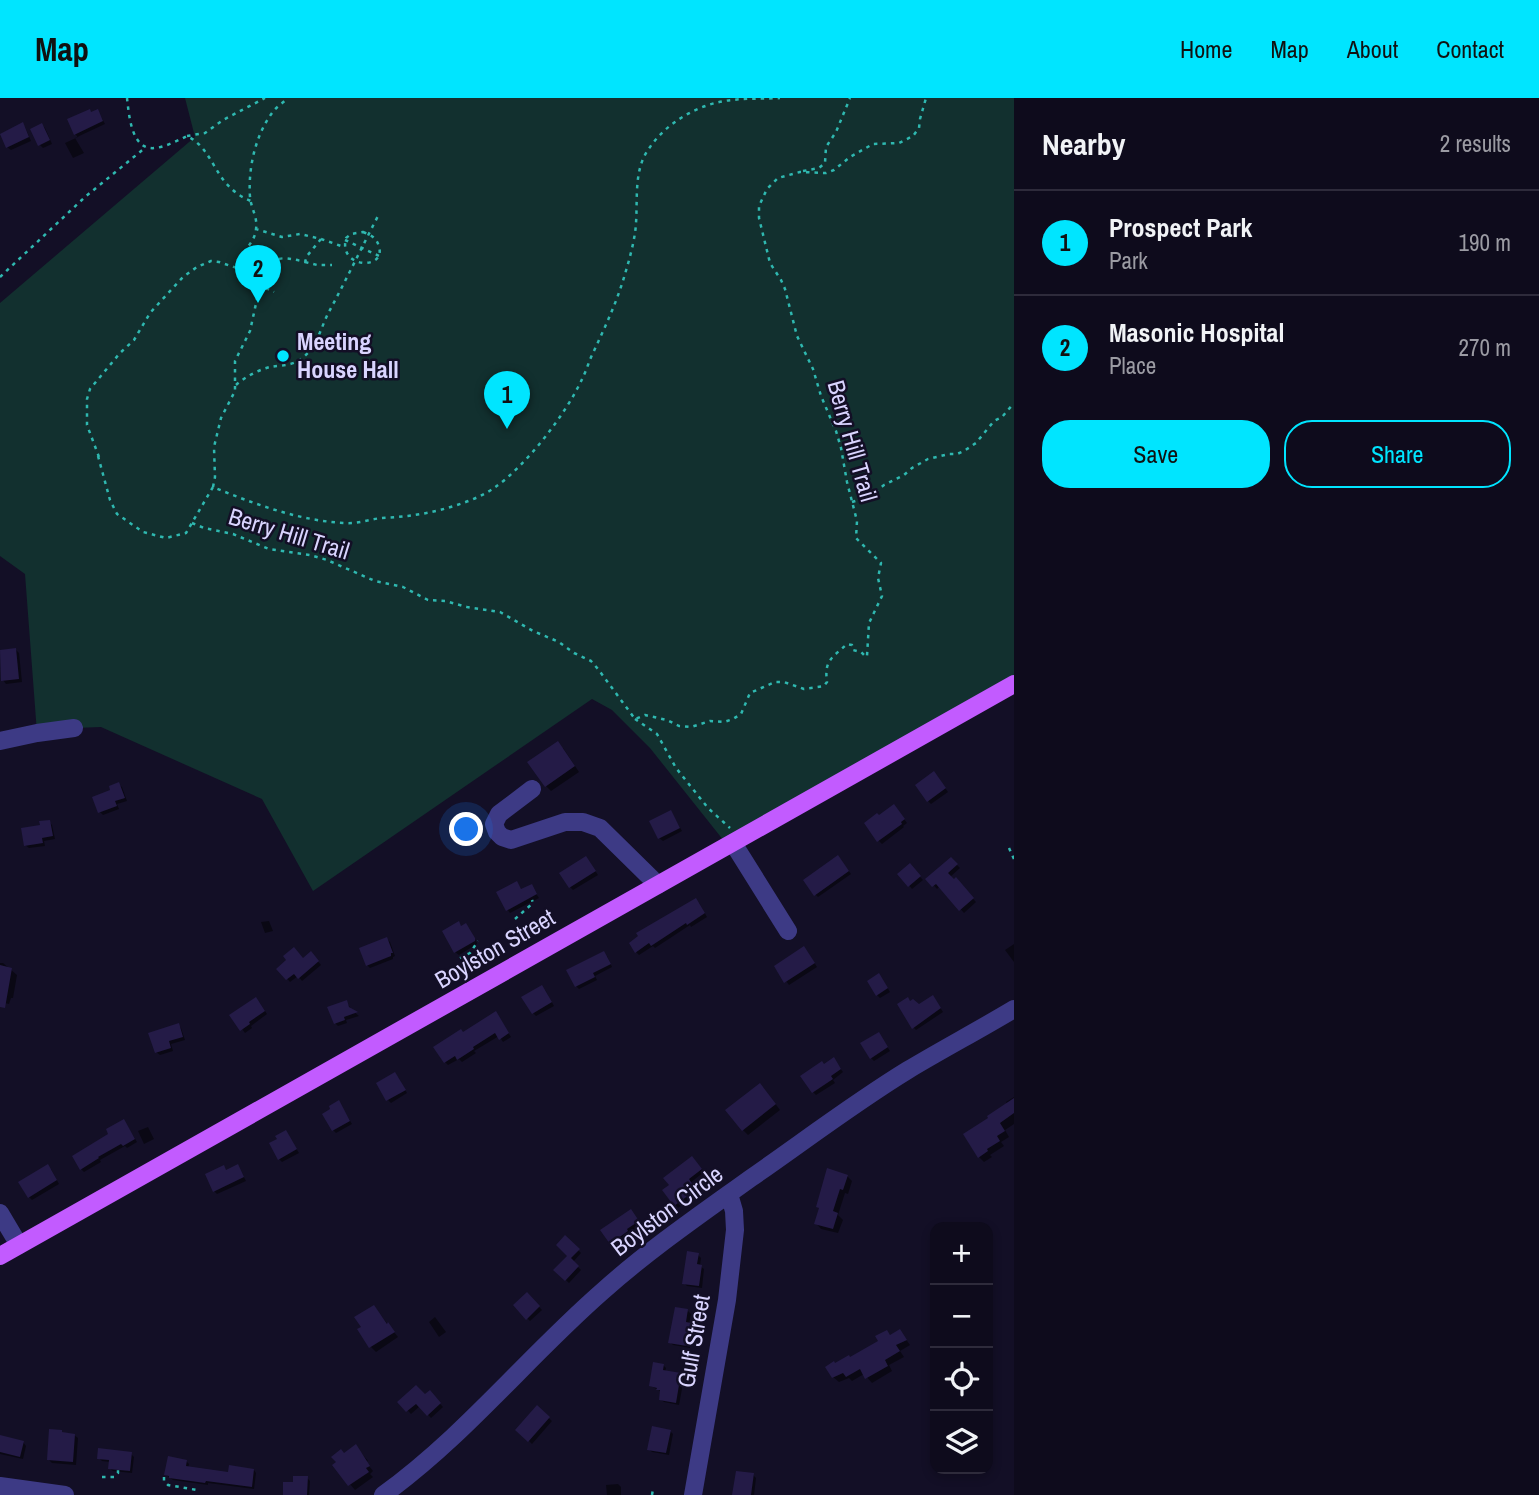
<!DOCTYPE html>
<meta charset="utf-8">
<style>
:root{--surface:#0e0b1c;--page:#171425;--text:#f1f3f6;--muted:#9b9ba3;--line:#2e2b3b;--accent:#00e5ff}
body{margin:0;font-family:"Archivo Narrow",sans-serif;background:var(--page);color:var(--text)}
.controls{position:absolute;right:21px;bottom:21px;display:grid;overflow:hidden;border-radius:14px;box-shadow:0 4px 10px #0003}
.controls button{width:63px;height:63px;display:grid;place-items:center;padding:0;border:0;border-bottom:2px solid var(--line);background:var(--surface);color:var(--text);font:35px sans-serif}
.you{position:absolute;left:467px;top:732px;width:24px;height:24px;margin:-18px;border:5px solid #fff;border-radius:50%;background:#1a73e8;box-shadow:0 0 0 10px #1a73e833}
.badge{display:grid;place-items:center;width:46px;height:46px;border-radius:50%;background:var(--accent);color:#111;font-size:23px;font-weight:700}
.pin{position:absolute;translate:-50% -58px;filter:drop-shadow(0 2px 4px #0008)}
.pin::after{content:'';position:absolute;top:37px;width:24px;height:21px;background:inherit;clip-path:polygon(0 0,100% 0,50% 100%)}
.list{margin:0;padding:0;list-style:none}
h2{display:flex;justify-content:space-between;align-items:center;height:91px;margin:0;padding:0 28px;font-size:30px}
h2 small{font-size:23px;font-weight:400;color:var(--muted)}
.list li{display:grid;grid-template-columns:46px 1fr auto;gap:21px;align-items:center;box-sizing:border-box;height:105px;padding:0 28px;border-top:2px solid var(--line)}
.list b{display:block;font-size:26px;white-space:nowrap}
.list p{margin:0;font-size:23px;white-space:nowrap;color:var(--muted)}
.list em{font-size:23px;font-style:normal;color:var(--muted)}
.actions{display:flex;gap:14px;padding:21px 28px}
.actions a{flex:1;padding:16px 0;border:2px solid var(--accent);border-radius:28px;text-align:center;font-size:24px;color:var(--accent)}
.actions .main{background:var(--accent);color:#111}
.icon{flex:none;width:38px;height:38px;fill:none;stroke:currentColor;stroke-width:2;stroke-linecap:round;stroke-linejoin:round}
.map{position:relative;flex:none;width:1014px;height:1397px;overflow:hidden}
header{display:flex;align-items:center;gap:42px;box-sizing:border-box;height:98px;padding:0 35px;background:var(--accent);color:#111}
header strong{font-size:33px}
nav{display:flex;gap:38px;margin-inline-start:auto;font-size:24px}
main{display:flex}
aside{flex:1;background:var(--surface)}
.map>svg:first-child{display:block}
.green{fill:#12302f}
.shadow{fill:#0007}
.building{fill:#241b47}
.lines{fill:none;stroke-linecap:round;stroke-linejoin:round}
.path{stroke:#2fb8b0;stroke-width:2.5;stroke-dasharray:3.5 5;stroke-linecap:butt}
.minor{stroke:#3d3a85;stroke-width:18}
.major{stroke:#c25bff;stroke-width:18}
.poi-dot{fill:#00e5ff;stroke:#130f26;stroke-width:2.5}
.labels{text-anchor:middle;stroke-width:5;stroke-linejoin:round;paint-order:stroke}
.poi-label{font-size:24px;font-weight:bold;fill:#d9d4ff;stroke:#130f26;text-anchor:start}
.street-label{font-size:24px;fill:#d9d4ff;stroke:#130f26}
</style>
<header>
<strong>Map</strong>
<nav><a>Home</a><a>Map</a><a>About</a><a>Contact</a></nav>
</header>
<main>
<div class="map">
<svg width="1014" height="1397" viewBox="0 0 1014 1397">
<rect width="100%" height="100%" fill="#130f26"/>
<!-- green -->
<path class="green" d="M 185,0 L 1014,0 L 1014,586 L 728,748 L 650,650 L 612,612 L 592,601 L 313,793 L 262,701 L 101,629 L 74,630 L 37,635 L 25,476 L 0,458 L 0,205 L 195,39 Z"/>
<!-- shadow -->
<path class="shadow" d="M 98,13 L 105,26 L 75,40 L 84,55 L 73,60 L 65,45 L 78,39 L 75,36 L 92,16 Z
M 22,26 L 25,29 L 31,43 L 11,52 L 7,49 Z
M 42,27 L 45,30 L 52,46 L 43,50 L 40,47 Z
M 16,552 L 19,555 L 22,584 L 6,586 L 3,582 Z
M 563,650 L 579,674 L 551,693 L 546,688 Z
M 937,678 L 948,694 L 931,706 L 928,703 Z
M 118,686 L 122,689 L 127,703 L 117,706 L 119,711 L 103,717 L 100,714 Z
M 897,711 L 907,725 L 903,728 L 904,729 L 882,746 L 879,743 L 879,719 Z
M 671,714 L 682,733 L 663,743 L 659,740 Z
M 49,724 L 52,727 L 55,741 L 44,743 L 45,748 L 29,750 L 25,747 L 42,728 Z
M 951,761 L 960,770 L 950,779 L 954,783 L 956,782 L 976,804 L 964,815 L 940,788 L 937,791 L 928,781 Z
M 589,763 L 598,777 L 573,792 L 570,789 Z
M 841,763 L 851,776 L 818,799 L 815,796 Z
M 910,768 L 923,782 L 912,791 L 900,776 Z
M 517,786 L 522,792 L 531,788 L 539,800 L 510,815 L 507,811 Z
M 699,805 L 707,819 L 691,829 L 690,827 L 655,850 L 653,848 L 639,857 L 636,854 Z
M 269,823 L 273,833 L 265,835 L 261,824 Z
M 459,826 L 462,829 L 469,830 L 477,845 L 477,846 L 459,857 L 455,854 Z
M 387,841 L 390,844 L 395,858 L 393,859 L 393,861 L 370,870 L 367,867 Z
M 1014,846 L 1014,864 L 1005,852 Z
M 807,853 L 817,869 L 789,887 L 786,883 Z
M 311,855 L 321,867 L 302,883 L 298,878 L 290,884 L 279,871 L 304,862 Z
M 607,858 L 612,869 L 595,878 L 597,882 L 579,891 L 576,888 Z
M 0,865 L 3,865 L 17,877 L 13,900 L 11,900 L 9,906 L 0,904 Z
M 882,881 L 890,894 L 880,900 L 877,897 Z
M 545,892 L 554,908 L 536,918 L 533,915 Z
M 936,903 L 943,914 L 916,932 L 913,929 L 911,904 L 920,908 Z
M 259,904 L 267,916 L 251,928 L 252,930 L 245,935 L 232,917 Z
M 346,904 L 352,912 L 359,918 L 346,922 L 347,925 L 338,928 L 335,925 Z
M 498,918 L 511,939 L 503,944 L 499,938 L 474,953 L 476,955 L 462,964 L 459,961 L 448,967 L 445,964 L 463,935 Z
M 178,927 L 181,930 L 185,942 L 171,946 L 173,953 L 160,957 L 156,954 Z
M 881,939 L 890,953 L 874,963 L 871,960 Z
M 836,965 L 843,974 L 833,982 L 835,985 L 816,997 L 813,994 Z
M 398,979 L 407,995 L 391,1005 L 388,1002 Z
M 765,992 L 780,1012 L 748,1037 L 743,1032 Z
M 1014,999 L 1014,1026 L 1005,1032 L 1009,1039 L 1001,1044 L 1004,1048 L 990,1057 L 992,1059 L 984,1064 L 979,1059 L 991,1021 L 1007,1006 L 1006,1004 Z
M 341,1008 L 352,1026 L 336,1035 L 333,1032 Z
M 126,1026 L 137,1044 L 127,1050 L 125,1048 L 100,1062 L 101,1064 L 84,1074 L 81,1071 Z
M 148,1029 L 154,1041 L 144,1046 L 138,1033 Z
M 286,1034 L 299,1055 L 282,1064 L 279,1061 L 279,1042 Z
M 695,1063 L 704,1074 L 690,1085 L 697,1094 L 694,1096 L 695,1097 L 678,1110 L 675,1107 Z
M 238,1068 L 246,1083 L 217,1096 L 214,1093 Z
M 51,1071 L 59,1086 L 32,1102 L 29,1099 Z
M 847,1078 L 852,1083 L 848,1096 L 845,1095 L 838,1117 L 843,1122 L 838,1135 L 821,1131 L 816,1125 L 820,1111 L 818,1109 Z
M 634,1117 L 641,1127 L 629,1135 L 630,1137 L 615,1148 L 611,1145 Z
M 565,1139 L 581,1155 L 573,1164 L 581,1172 L 569,1185 L 555,1172 L 569,1158 Z
M 698,1157 L 701,1160 L 700,1168 L 704,1171 L 702,1190 L 687,1188 L 684,1185 Z
M 527,1196 L 542,1212 L 530,1223 L 515,1208 Z
M 374,1209 L 398,1239 L 376,1254 L 371,1249 Z
M 688,1213 L 691,1216 L 689,1226 L 693,1230 L 690,1250 L 673,1247 L 670,1244 Z
M 435,1219 L 446,1234 L 439,1239 L 429,1224 Z
M 900,1233 L 910,1247 L 900,1253 L 904,1259 L 889,1267 L 892,1273 L 872,1285 L 864,1276 L 852,1283 L 849,1280 L 839,1284 L 833,1279 L 836,1267 L 851,1261 L 881,1244 L 887,1234 L 891,1238 Z
M 663,1267 L 666,1270 L 665,1274 L 680,1277 L 684,1280 L 679,1307 L 664,1304 L 660,1301 L 662,1294 L 651,1288 Z
M 430,1295 L 443,1309 L 431,1320 L 420,1308 L 411,1316 L 400,1304 L 426,1299 Z
M 537,1310 L 552,1323 L 532,1346 L 518,1332 Z
M 670,1333 L 673,1336 L 669,1357 L 652,1354 L 649,1351 Z
M 64,1336 L 74,1337 L 78,1340 L 76,1367 L 52,1365 L 49,1362 Z
M 0,1339 L 23,1344 L 26,1348 L 23,1361 L 0,1356 Z
M 356,1349 L 368,1363 L 366,1364 L 373,1373 L 370,1376 L 373,1379 L 355,1392 L 350,1386 L 345,1357 Z
M 131,1356 L 134,1359 L 132,1375 L 113,1373 L 109,1370 L 110,1364 L 102,1363 L 99,1360 Z
M 186,1363 L 189,1366 L 188,1370 L 229,1376 L 254,1372 L 256,1375 L 254,1391 L 208,1385 L 208,1387 L 173,1382 L 166,1377 Z
M 753,1377 L 756,1380 L 754,1397 L 734,1397 Z
M 307,1380 L 310,1383 L 309,1397 L 284,1397 L 294,1386 Z
M 618,1386 L 621,1389 L 621,1397 L 607,1397 L 606,1387 Z"/>
<!-- building -->
<path class="building" d="M 90,11 L 91,14 L 98,11 L 103,23 L 74,37 L 67,21 Z
M 23,24 L 29,39 L 6,50 L 0,36 Z
M 42,25 L 50,42 L 38,48 L 30,31 Z
M 16,550 L 19,581 L 1,583 L 0,552 Z
M 558,643 L 575,668 L 545,689 L 527,664 Z
M 934,673 L 946,690 L 927,704 L 915,687 Z
M 119,684 L 125,700 L 115,703 L 117,708 L 98,715 L 92,699 L 110,692 L 109,688 Z
M 894,706 L 905,721 L 901,724 L 902,726 L 877,744 L 864,725 L 877,715 L 879,717 Z
M 671,712 L 680,730 L 658,741 L 649,723 Z
M 50,722 L 53,738 L 42,740 L 43,745 L 24,748 L 21,730 L 40,727 L 39,723 Z
M 838,757 L 849,773 L 814,798 L 803,782 Z
M 586,758 L 596,773 L 569,790 L 559,775 Z
M 951,759 L 958,766 L 948,775 L 954,781 L 956,779 L 974,800 L 959,813 L 936,786 L 932,789 L 925,781 Z
M 910,765 L 921,778 L 908,789 L 897,776 Z
M 517,783 L 521,791 L 532,786 L 537,796 L 506,813 L 496,794 Z
M 696,800 L 705,815 L 687,827 L 686,825 L 651,848 L 649,845 L 635,855 L 629,845 L 638,838 L 636,835 Z
M 459,823 L 461,828 L 466,825 L 475,840 L 475,843 L 454,855 L 442,833 Z
M 387,839 L 393,855 L 391,855 L 391,858 L 366,868 L 359,850 Z
M 804,848 L 815,865 L 784,885 L 774,868 Z
M 294,849 L 303,860 L 311,853 L 319,863 L 298,881 L 294,876 L 286,882 L 276,871 L 286,862 L 283,858 Z
M 604,853 L 611,866 L 593,875 L 595,879 L 575,889 L 566,872 Z
M 0,867 L 12,870 L 5,910 L 0,909 Z
M 879,875 L 888,890 L 876,898 L 867,883 Z
M 542,887 L 552,904 L 532,916 L 521,899 Z
M 933,897 L 941,910 L 912,931 L 897,906 L 908,899 L 910,903 L 913,901 L 919,906 Z
M 256,899 L 265,913 L 249,924 L 250,926 L 240,933 L 229,917 Z
M 347,902 L 349,909 L 358,914 L 344,919 L 345,922 L 334,926 L 327,909 Z
M 496,913 L 509,935 L 499,942 L 495,935 L 473,949 L 474,951 L 457,962 L 455,958 L 444,965 L 433,949 L 461,931 L 463,934 Z
M 179,925 L 183,939 L 169,943 L 171,950 L 155,955 L 148,935 Z
M 879,934 L 888,949 L 870,961 L 860,945 Z
M 834,959 L 841,971 L 831,978 L 833,981 L 812,995 L 800,978 L 822,963 L 824,966 Z
M 395,974 L 406,992 L 386,1003 L 376,985 Z
M 760,985 L 776,1006 L 742,1033 L 725,1012 Z
M 1014,1000 L 1014,1015 L 1000,1025 L 1005,1033 L 997,1038 L 1000,1043 L 987,1051 L 988,1053 L 978,1060 L 963,1036 L 988,1020 L 987,1018 Z
M 339,1002 L 350,1023 L 332,1033 L 322,1016 L 330,1011 L 329,1008 Z
M 124,1021 L 135,1041 L 123,1048 L 121,1046 L 98,1059 L 99,1060 L 80,1072 L 72,1058 L 108,1036 L 106,1031 Z
M 286,1032 L 297,1051 L 278,1062 L 269,1045 L 277,1041 L 275,1038 Z
M 692,1058 L 702,1071 L 689,1081 L 695,1090 L 692,1092 L 693,1094 L 674,1108 L 662,1092 L 669,1087 L 663,1080 Z
M 48,1066 L 57,1082 L 28,1100 L 18,1084 Z
M 238,1066 L 244,1079 L 213,1094 L 205,1076 L 224,1067 L 226,1072 Z
M 827,1070 L 848,1077 L 843,1092 L 840,1091 L 833,1113 L 838,1115 L 833,1131 L 814,1126 L 819,1110 L 816,1109 Z
M 631,1111 L 639,1123 L 627,1131 L 628,1133 L 610,1146 L 600,1132 Z
M 565,1137 L 580,1151 L 571,1160 L 579,1168 L 565,1183 L 553,1172 L 567,1158 L 556,1147 Z
M 687,1153 L 699,1155 L 697,1166 L 702,1167 L 699,1188 L 682,1186 Z
M 527,1194 L 540,1208 L 526,1222 L 513,1207 Z
M 374,1207 L 387,1226 L 388,1224 L 395,1234 L 369,1250 L 357,1231 L 361,1229 L 354,1219 Z
M 675,1209 L 688,1211 L 686,1224 L 691,1225 L 687,1248 L 668,1245 Z
M 900,1231 L 907,1242 L 896,1247 L 900,1253 L 885,1262 L 888,1268 L 865,1281 L 860,1271 L 846,1279 L 843,1275 L 832,1280 L 825,1269 L 834,1263 L 835,1265 L 849,1257 L 850,1259 L 878,1243 L 875,1238 L 887,1232 L 890,1237 Z
M 653,1264 L 664,1266 L 663,1272 L 681,1275 L 676,1305 L 659,1302 L 660,1292 L 656,1292 L 657,1290 L 649,1288 Z
M 416,1287 L 425,1296 L 430,1292 L 441,1305 L 427,1318 L 416,1306 L 406,1314 L 397,1304 Z
M 537,1307 L 550,1319 L 528,1344 L 515,1332 Z
M 652,1328 L 671,1332 L 666,1355 L 647,1352 Z
M 49,1331 L 62,1332 L 62,1334 L 75,1336 L 73,1364 L 47,1362 Z
M 0,1337 L 24,1343 L 20,1359 L 0,1354 Z
M 356,1346 L 370,1368 L 366,1370 L 369,1374 L 348,1388 L 332,1367 L 336,1364 L 331,1359 L 341,1351 L 344,1355 Z
M 98,1350 L 132,1354 L 130,1373 L 108,1371 L 109,1362 L 97,1361 Z
M 168,1358 L 187,1362 L 186,1368 L 228,1374 L 229,1367 L 254,1371 L 252,1389 L 206,1383 L 205,1385 L 169,1380 L 169,1378 L 164,1377 Z
M 736,1373 L 754,1375 L 751,1397 L 732,1397 Z
M 293,1378 L 308,1378 L 307,1397 L 283,1397 L 283,1384 L 293,1384 Z"/>
<g class="lines">
<!-- path -->
<path class="path" d="M 127,0 C 129,16 131,53 155,50 C 165,49 177,43 187,38 C 216,52 213,88 251,103
M 187,38 L 205,35 L 223,22 L 265,0
M 803,73 L 819,70 L 825,65 L 826,49 L 836,34 L 850,0
M 363,134 C 371,137 377,140 379,149 C 386,172 338,171 346,140 L 351,136 Z
M 321,141 L 344,149
M 345,142 L 379,158
M 305,164 L 317,167 L 332,167
M 237,170 C 239,165 241,159 244,155 C 249,146 255,142 256,131 C 258,120 251,110 250,99 C 248,71 255,38 272,15 C 276,9 283,5 288,0
M 0,179 L 85,99 L 146,49
M 236,287 C 245,279 258,272 270,269 C 280,267 292,268 301,261 C 318,249 321,227 331,210 C 347,180 362,149 378,118
M 98,358 L 110,402 L 117,416 L 143,434 L 166,440 L 186,435 L 213,389 C 254,406 300,423 345,425 C 358,426 370,421 382,420 C 402,419 420,417 440,412 C 458,407 478,401 494,390 C 526,368 567,315 583,279 C 587,271 589,263 593,255 C 605,229 617,204 625,176 C 629,163 633,148 635,135 C 639,108 632,75 648,52 C 666,24 700,5 732,2 C 748,0 764,1 780,0
M 99,359 L 87,327 L 87,301 L 90,291 L 120,255 L 134,242 L 150,215 L 171,192 L 183,179 L 197,169 L 211,163 L 219,164 L 237,170 L 250,178 L 255,189 L 268,191 L 274,194
M 213,389 L 215,379 L 214,349 L 221,320 L 235,293 L 235,263 L 250,233 L 257,201 L 255,189 C 277,165 267,154 305,164 L 307,158 L 321,141 L 300,136 L 282,139 L 256,131
M 852,404 L 868,399 L 884,387 L 904,377 L 912,370 L 928,361 L 949,356 L 957,356 L 964,353 L 976,345 L 994,323 L 1002,319 L 1014,305
M 192,425 L 204,430 L 233,436 L 269,451 L 310,457 L 327,462 L 375,483 L 403,489 L 428,502 L 445,503 L 467,509 L 500,514 L 533,533 L 559,544 L 574,555 L 591,563 L 598,571 L 635,621 L 645,617 L 667,622 L 679,628 L 691,629 L 710,623 L 724,624 L 733,621 L 741,616 L 750,595 L 775,584 L 784,584 L 804,591 L 824,588 L 827,584 C 824,562 832,560 847,546 L 852,547 L 853,552 L 861,554 L 866,559 L 867,558 L 869,525 L 882,498 L 878,480 L 881,465 L 856,440 L 857,423 L 847,384 L 841,350 L 836,333 L 821,298 L 813,271 L 797,238 L 785,191 L 781,182 L 770,165 L 759,120 L 759,108 L 767,91 L 778,80 L 800,74 L 826,75 L 834,72 L 850,59 L 873,46 L 899,45 L 913,38 L 919,30 L 920,21 L 926,0
M 635,621 L 657,636 L 676,670 L 708,710 L 730,730
M 1009,750 L 1014,761
M 515,821 L 533,805 L 532,802
M 460,860 L 470,855 L 478,843
M 102,1379 L 114,1379 L 118,1375 L 118,1372
M 164,1379 L 164,1383 L 168,1387 L 197,1392
M 652,1397 L 653,1391"/>
<!-- minor -->
<path class="minor" d="M 0,643 L 37,635 L 74,630
M 532,691 L 499,716 L 494,726 L 497,734 L 502,739 L 511,742 L 565,724 L 583,724 L 600,730 L 658,787
M 733,745 L 788,833
M 0,1115 L 19,1147
M 0,1388 L 65,1397
M 383,1397 C 465,1338 528,1258 604,1192 C 650,1151 701,1116 751,1080 C 803,1044 854,1005 908,972 C 943,951 979,932 1014,911
M 693,1397 L 727,1202 L 735,1132 L 734,1113 L 729,1096"/>
<!-- major -->
<path class="major" d="M 0,1158 L 1014,586"/>
</g>
<!-- markers -->
<circle class="poi-dot" cx="283" cy="258" r="7"/>
<g class="labels">
<!-- poi labels -->
<g class="poi-label">
<text x="297" y="252">Meeting<tspan x="297" dy="28">House Hall</tspan></text>
</g>
<!-- street labels -->
<g class="street-label">
<text transform="translate(852 343) rotate(74)" y="8">Berry Hill Trail</text>
<text transform="translate(289 436) rotate(17)" y="8">Berry Hill Trail</text>
<text transform="translate(495 851) rotate(-30)" y="8">Boylston Street</text>
<text transform="translate(667 1113) rotate(-37)" y="8">Boylston Circle</text>
<text transform="translate(694 1243) rotate(-80)" y="8">Gulf Street</text>
</g>
</g>
</svg>
<div class="controls">
<button>+</button>
<button>−</button>
<button><svg class="icon" aria-label="locate" viewBox="0 0 24 24"><circle cx="12" cy="12" r="6"/><path d="M12 2v4M12 18v4M2 12h4M18 12h4"/></svg></button>
<button><svg class="icon" aria-label="layers" viewBox="0 0 24 24"><path d="M12 4l9 5-9 5-9-5zM3 14l9 5 9-5"/></svg></button>
</div>
<div class="you"></div>
<div class="pin badge" style="left:507px;top:331px">1</div>
<div class="pin badge" style="left:258px;top:205px">2</div>
</div>
<aside>
<h2>Nearby<small>2 results</small></h2>
<ul class="list">
<li><span class="badge">1</span><div><b>Prospect Park</b><p>Park</p></div><em>190 m</em></li>
<li><span class="badge">2</span><div><b>Masonic Hospital</b><p>Place</p></div><em>270 m</em></li>
</ul>
<div class="actions"><a class="main">Save</a><a>Share</a></div>
</aside>
</main>
